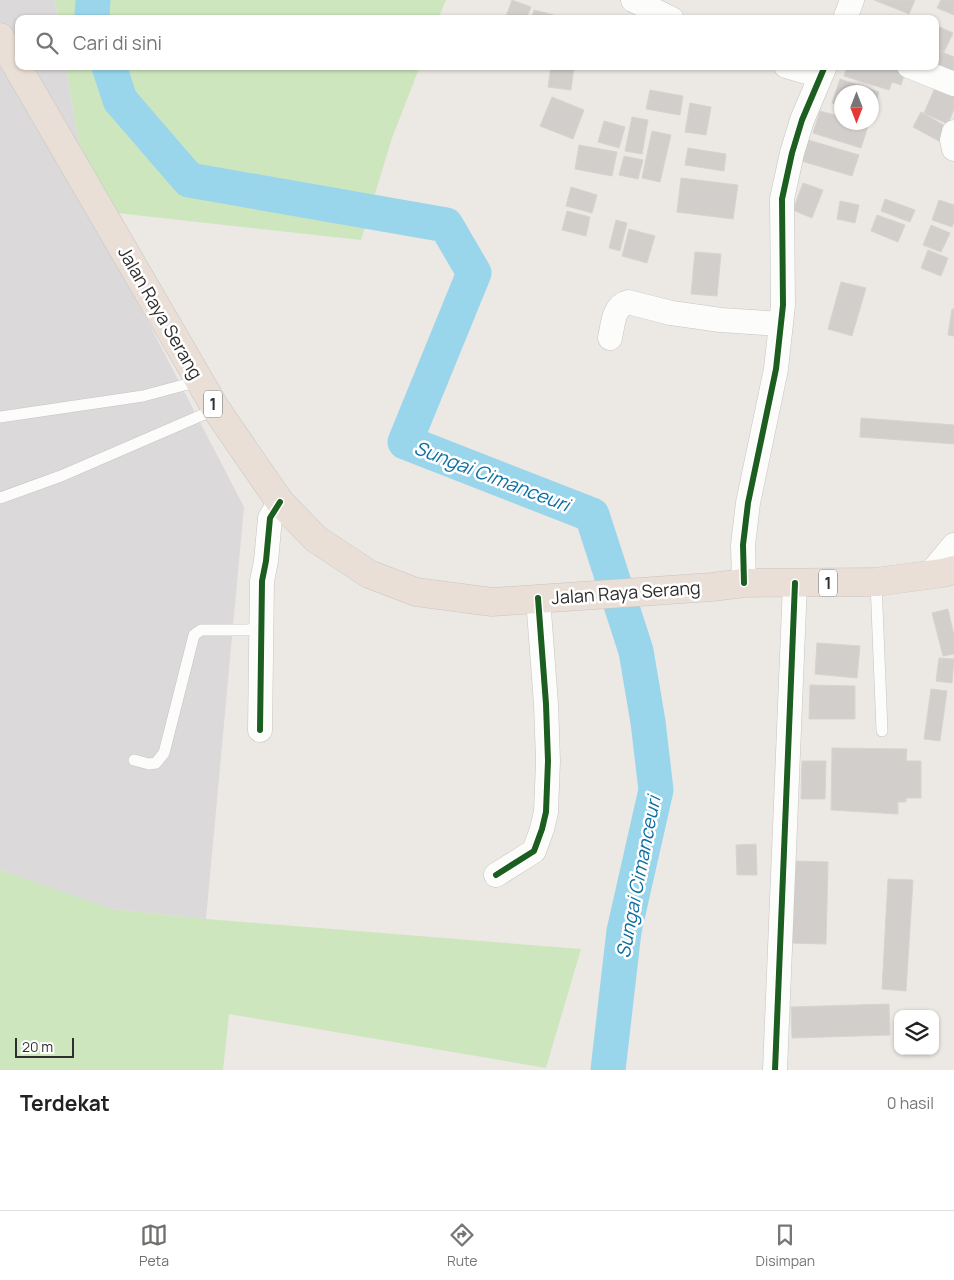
<!DOCTYPE html>
<html lang="id">
<style>
:root{--surface:#fff;--page:#f6f6f6;--text:#222;--muted:#767676;--line:#e0e0e0;--accent:#706f6e}
body{margin:0;font-family:Manrope,sans-serif;background:var(--page);color:var(--text)}
.controls{position:absolute;right:15px;bottom:15px;display:grid;overflow:hidden;border-radius:10px;box-shadow:0 1px 4px #0004}
.controls button{width:45px;height:45px;display:grid;place-items:center;padding:0;border:0;border-bottom:1px solid var(--line);background:var(--surface);color:var(--text);font:25px sans-serif}
.compass{position:absolute;left:834px;top:85px;width:45px;height:45px;border-radius:50%;background:var(--surface);box-shadow:0 1px 4px #0004;rotate:180deg}
.scale{position:absolute;left:15px;bottom:12px;width:59px;box-sizing:border-box;padding-left:5px;border:2px solid #2e2e2e;border-top:0;font-size:14px;line-height:18px;white-space:nowrap;color:#2e2e2e;-webkit-text-stroke:4px #fff;paint-order:stroke}
.list{margin:0;padding:0;list-style:none}
h2{display:flex;justify-content:space-between;align-items:center;height:65px;margin:0;padding:0 20px;font-size:21px}
h2 small{font-size:16px;font-weight:400;color:var(--muted)}
.icon{flex:none;width:28px;height:28px;fill:none;stroke:currentColor;stroke-width:2;stroke-linecap:round;stroke-linejoin:round}
.map{position:relative;flex:none;width:954px;height:1070px;overflow:hidden}
.search{position:absolute;background:var(--surface);box-shadow:0 1px 4px #0004;left:15px;right:15px;top:15px;height:55px;display:flex;align-items:center;gap:12px;box-sizing:border-box;padding:0 18px;border-radius:10px;color:var(--muted);font-size:19px}
.sheet{height:140px;background:var(--surface)}
nav{display:flex;justify-content:space-around;align-items:center;box-sizing:border-box;height:70px;border-top:1px solid var(--line);background:var(--surface);font-size:14px;color:var(--muted)}
nav a{display:grid;justify-items:center;gap:2px}
nav .on{color:var(--accent)}
.map>svg:first-child{display:block}
.industrial{fill:#dcd9db}
.green{fill:#cee6be}
.lines{fill:none;stroke-linecap:round;stroke-linejoin:round}
.river{stroke:#99d6ec;stroke-width:35}
.building{fill:#d1cecb;stroke:#d7d4d0}
.lane-casing{stroke:#c5c4c5;stroke-width:12}
.street-casing{stroke:#c5c4c5;stroke-width:25}
.highway-casing{stroke:#c6c5c4;stroke-width:29}
.lane{stroke:#fcfcfb;stroke-width:11}
.street{stroke:#fcfcfb;stroke-width:24}
.highway{stroke:#eadfd6;stroke-width:28}
.cycleway-casing{stroke:#fff;stroke-width:9}
.cycleway{stroke:#1b5e20;stroke-width:6}
.labels{text-anchor:middle;stroke-width:5;stroke-linejoin:round;paint-order:stroke}
.shield{fill:#fff;stroke:#6d6d6d;stroke-width:1}
.shield-label{font-size:16px;font-weight:bold;fill:#2e2e2e}
.street-label{font-size:18px;fill:#2e2e2e;stroke:#fff}
.water-label{font-size:19px;font-style:italic;fill:#0d6fa3;stroke:#fff}
</style>
<div class="map">
<svg width="954" height="1070" viewBox="0 0 954 1070">
<rect width="100%" height="100%" fill="#ece8e4"/>
<!-- industrial -->
<path class="industrial" d="M 0,0 L 55,0 L 58,19 L 19,19 L 19,66 L 66,66 L 90,210 L 244,507 L 206,919 L 112,909 L 0,870 Z"/>
<!-- green -->
<path class="green" d="M 55,0 L 446,0 L 438,19 L 58,19 Z
M 66,66 L 420,66 L 392,138 L 361,240 L 90,210 Z
M 0,870 L 112,909 L 206,919 L 581,949 L 546,1068 L 229,1014 L 223,1070 L 0,1070 Z"/>
<g class="lines">
<!-- river -->
<path class="river" d="M 93,0 L 92,14 L 93,19
M 109,66 L 120,100 L 189,180 L 446,225 L 474,273 L 405,442 L 592,515 L 636,651 L 648,722 L 656,790 L 624,931 L 608,1070"/>
</g>
<!-- building -->
<path class="building" d="M 512,0 L 531,7 L 526,19 L 505,19 Z
M 874,0 L 915,0 L 909,14 Z
M 941,0 L 954,0 L 954,15 L 937,8 Z
M 534,10 L 554,15 L 553,19 L 531,19 Z
M 935,25 L 953,33 L 944,52 L 935,48 Z
M 935,49 L 954,57 L 954,70 L 951,77 L 935,66 Z
M 551,66 L 574,67 L 571,90 L 548,87 Z
M 847,66 L 907,66 L 901,85 L 892,82 L 889,90 L 844,76 Z
M 840,79 L 879,92 L 872,114 L 872,92 L 842,92 L 842,106 L 832,103 Z
M 937,83 L 954,91 L 954,109 L 948,124 L 924,113 Z
M 650,90 L 683,96 L 680,115 L 646,109 Z
M 552,97 L 584,110 L 573,139 L 540,126 Z
M 690,103 L 711,107 L 706,135 L 685,132 Z
M 820,111 L 842,117 L 842,122 L 858,122 L 868,126 L 861,148 L 813,133 Z
M 921,112 L 947,127 L 939,141 L 913,127 Z
M 632,117 L 648,120 L 642,154 L 625,151 Z
M 604,121 L 625,127 L 619,148 L 598,142 Z
M 652,131 L 671,135 L 660,182 L 642,178 Z
M 805,139 L 859,155 L 852,176 L 798,160 Z
M 579,145 L 617,152 L 612,176 L 575,169 Z
M 688,148 L 726,154 L 724,171 L 685,165 Z
M 624,156 L 643,160 L 638,179 L 619,175 Z
M 681,178 L 738,185 L 733,219 L 677,212 Z
M 803,183 L 823,190 L 812,218 L 793,210 Z
M 571,187 L 597,195 L 592,213 L 566,206 Z
M 885,199 L 915,210 L 910,222 L 881,211 Z
M 939,200 L 954,205 L 954,222 L 952,227 L 932,220 Z
M 840,201 L 859,205 L 855,223 L 837,219 Z
M 567,211 L 590,217 L 586,236 L 562,230 Z
M 877,215 L 905,225 L 898,242 L 871,231 Z
M 616,220 L 627,223 L 620,251 L 609,248 Z
M 931,225 L 950,233 L 941,252 L 923,245 Z
M 629,229 L 655,236 L 647,263 L 622,256 Z
M 928,250 L 948,258 L 941,276 L 921,268 Z
M 695,252 L 721,254 L 717,296 L 691,294 Z
M 841,282 L 866,288 L 852,336 L 828,329 Z
M 952,309 L 954,309 L 954,336 L 948,335 Z
M 861,418 L 954,425 L 954,444 L 860,437 Z
M 948,609 L 954,635 L 954,654 L 943,656 L 932,613 Z
M 817,643 L 860,646 L 857,678 L 815,674 Z
M 939,658 L 954,659 L 952,683 L 936,681 Z
M 810,685 L 855,686 L 855,719 L 809,719 Z
M 931,689 L 947,691 L 940,741 L 924,739 Z
M 832,748 L 907,749 L 906,761 L 921,761 L 921,798 L 906,798 L 906,802 L 898,802 L 898,814 L 831,810 Z
M 802,761 L 826,761 L 825,799 L 801,799 Z
M 756,844 L 757,875 L 737,875 L 736,845 Z
M 795,861 L 828,862 L 826,944 L 792,943 Z
M 888,879 L 913,880 L 906,991 L 882,989 Z
M 889,1004 L 890,1035 L 792,1038 L 791,1007 Z"/>
<g class="lines">
<defs>
<path id="lane" d="M 0,417 L 143,396 L 199,381
M 0,498 L 61,476 L 216,409
M 876,582 L 882,731
M 134,760 L 149,764 L 156,763 L 164,753 L 194,635 L 201,630 L 247,630 L 261,628"/>
<path id="street" d="M 633,0 L 672,19
M 845,19 L 852,0
M 786,66 L 820,76
M 909,66 L 954,84
M 954,132 L 952,140 L 954,149
M 610,338 C 613,325 613,306 628,302 L 671,313 L 721,320 L 781,324
M 930,574 L 954,545
M 744,583 L 743,545 L 748,503 L 776,369 L 783,305 L 782,199 L 792,153 L 802,120 L 825,66
M 260,730 L 262,581 L 266,561 L 270,518 L 280,502
M 496,875 L 534,851 L 542,829 L 546,812 L 548,761 L 546,704 L 538,598
M 775,1070 L 795,583"/>
<path id="highway" d="M 0,37 L 216,409 L 280,502 L 316,539 L 369,574 L 416,592 L 492,602 L 712,587 L 744,583 L 876,582 L 943,573 L 954,570"/>
</defs>
<!-- lane casing -->
<use href="#lane" class="lane-casing"/>
<!-- street casing -->
<use href="#street" class="street-casing"/>
<!-- highway casing -->
<use href="#highway" class="highway-casing"/>
<!-- lane -->
<use href="#lane" class="lane"/>
<!-- street -->
<use href="#street" class="street"/>
<!-- highway -->
<use href="#highway" class="highway"/>
<defs>
<path id="cycleway" d="M 744,583 L 743,545 L 748,503 L 776,369 L 783,305 L 782,199 L 792,153 L 802,120 L 825,66
M 260,730 L 262,581 L 266,561 L 270,518 L 280,502
M 496,875 L 534,851 L 542,829 L 546,812 L 548,761 L 546,704 L 538,598
M 775,1070 L 795,583"/>
</defs>
<!-- cycleway casing -->
<use href="#cycleway" class="cycleway-casing"/>
<!-- cycleway -->
<use href="#cycleway" class="cycleway"/>
</g>
<g class="labels">
<!-- shield labels -->
<g class="shield">
<rect x="204" y="390.5" width="18" height="27" rx="4"/>
<rect x="819" y="569.5" width="18" height="27" rx="4"/>
</g>
<g class="shield-label">
<text x="213" y="410">1</text>
<text x="828" y="589">1</text>
</g>
<!-- street labels -->
<g class="street-label">
<text transform="translate(160 313) rotate(60)" y="6">Jalan Raya Serang</text>
<text transform="translate(626 593) rotate(-4)" y="6">Jalan Raya Serang</text>
</g>
<!-- water labels -->
<g class="water-label">
<text transform="translate(492 476) rotate(21)" y="7">Sungai Cimanceuri</text>
<text transform="translate(638 877) rotate(-79)" y="7">Sungai Cimanceuri</text>
</g>
</g>
</svg>
<div class="controls">
<button><svg class="icon" aria-label="layers" viewBox="0 0 24 24"><path d="M12 4l9 5-9 5-9-5zM3 14l9 5 9-5"/></svg></button>
</div>
<svg class="compass" viewBox="-18 -18 36 36"><path d="M0-13l5 13h-10z" fill="#e53935"/><path d="M0 13l5-13h-10z" fill="#767676"/></svg>
<div class="scale">20 m</div>
<div class="search"><svg class="icon" aria-label="search" viewBox="0 0 24 24"><circle cx="10" cy="10" r="6"/><path d="M15 15l6 6"/></svg>Cari di sini</div>
</div>
<section class="sheet">
<h2>Terdekat<small>0 hasil</small></h2>
<ul class="list">
</ul>
</section>
<nav>
<a class="on"><svg class="icon" aria-label="map" viewBox="0 0 24 24"><path d="M3 6l6-2 6 2 6-2v14l-6 2-6-2-6 2zM9 4v14M15 6v14"/></svg>Peta</a>
<a><svg class="icon" aria-label="directions" viewBox="0 0 24 24"><path d="M12 3l9 9-9 9-9-9zM9 14v-3h6M13 9l2 2-2 2"/></svg>Rute</a>
<a><svg class="icon" aria-label="saved" viewBox="0 0 24 24"><path d="M7 4h10v16l-5-4-5 4z"/></svg>Disimpan</a>
</nav>
